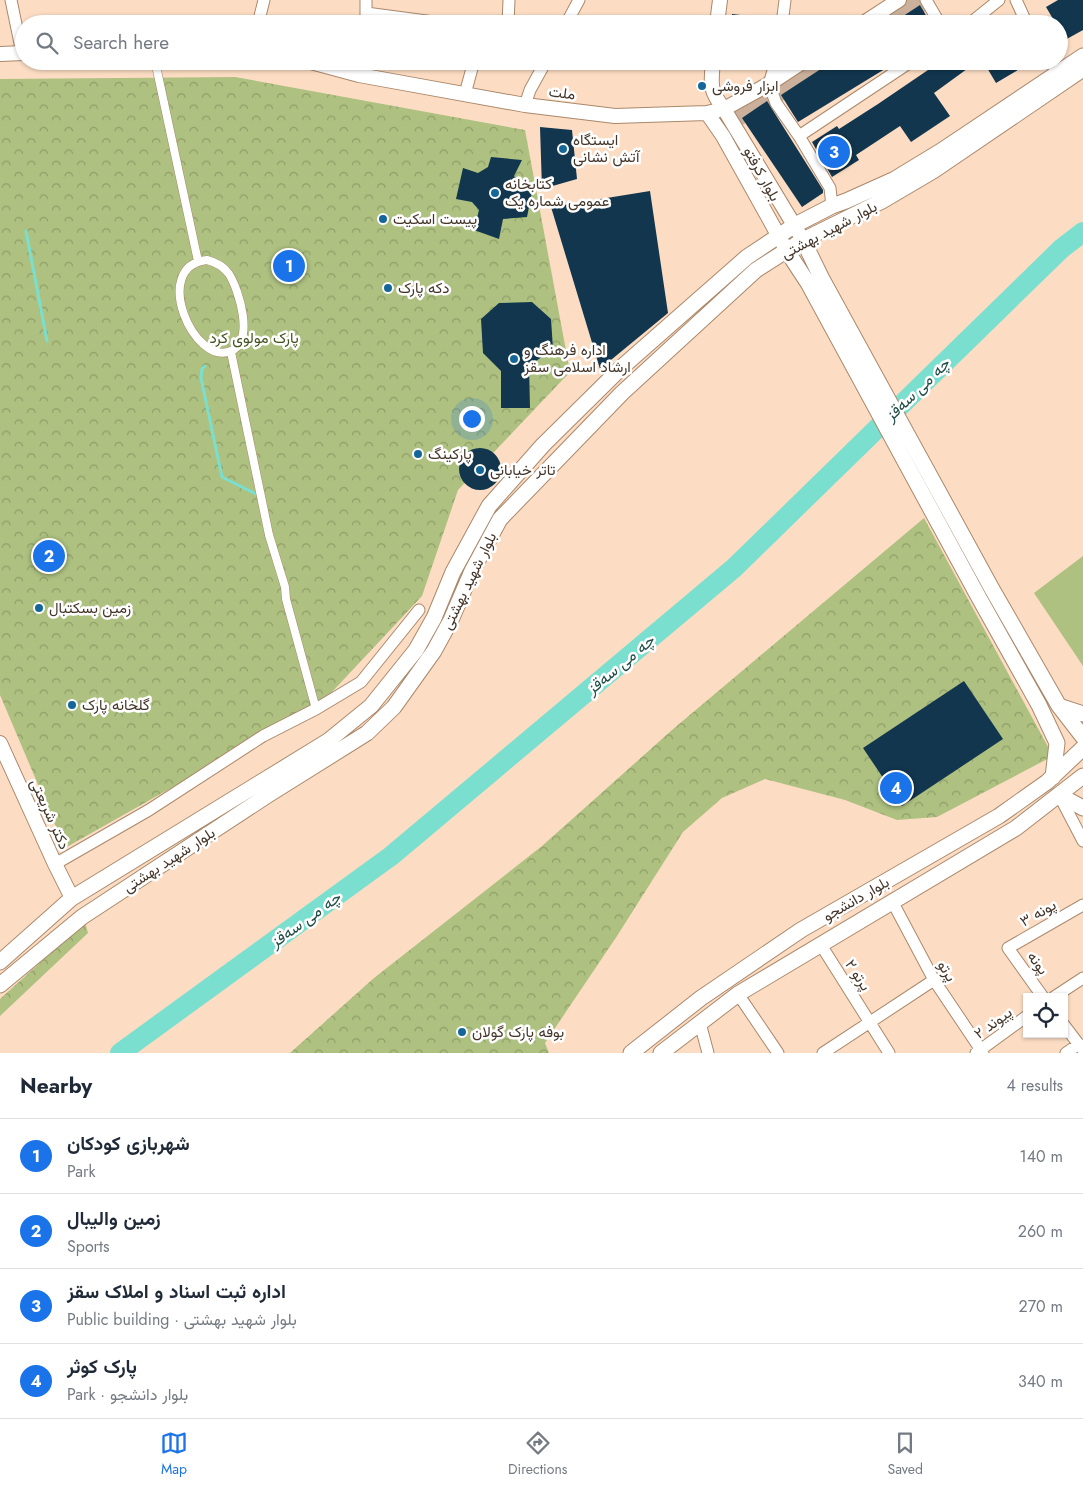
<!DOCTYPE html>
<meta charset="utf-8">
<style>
:root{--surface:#fff;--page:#f6f6f7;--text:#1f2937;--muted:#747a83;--line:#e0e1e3;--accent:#1a73e8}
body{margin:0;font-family:Jost,Vazirmatn,sans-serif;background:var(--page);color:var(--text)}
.controls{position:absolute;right:15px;bottom:15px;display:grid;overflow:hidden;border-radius:0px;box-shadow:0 1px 4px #0004}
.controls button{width:45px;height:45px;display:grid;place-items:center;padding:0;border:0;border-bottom:1px solid var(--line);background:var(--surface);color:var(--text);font:25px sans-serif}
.you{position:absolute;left:471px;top:418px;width:18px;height:18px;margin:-12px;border:4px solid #fff;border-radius:50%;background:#1a73e8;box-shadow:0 0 0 8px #1a73e833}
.badge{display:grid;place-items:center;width:32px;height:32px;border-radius:50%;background:var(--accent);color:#fff;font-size:16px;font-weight:700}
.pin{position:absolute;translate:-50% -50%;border:2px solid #fff;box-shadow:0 1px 5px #0006}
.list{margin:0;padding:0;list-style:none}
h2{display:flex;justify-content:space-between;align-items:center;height:65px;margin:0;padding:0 20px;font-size:21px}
h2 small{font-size:16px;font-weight:400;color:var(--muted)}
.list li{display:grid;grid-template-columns:32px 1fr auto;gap:15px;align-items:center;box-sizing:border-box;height:75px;padding:0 20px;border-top:1px solid var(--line)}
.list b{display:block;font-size:19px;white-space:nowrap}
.list p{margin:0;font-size:16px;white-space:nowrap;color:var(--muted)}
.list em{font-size:16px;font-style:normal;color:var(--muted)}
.icon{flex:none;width:28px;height:28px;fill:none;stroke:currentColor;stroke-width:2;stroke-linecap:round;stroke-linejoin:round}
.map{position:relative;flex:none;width:1083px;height:1053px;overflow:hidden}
.search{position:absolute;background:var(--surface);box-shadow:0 1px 4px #0004;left:15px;right:15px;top:15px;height:55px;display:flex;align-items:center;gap:12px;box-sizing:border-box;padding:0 18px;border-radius:28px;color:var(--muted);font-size:19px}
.sheet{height:365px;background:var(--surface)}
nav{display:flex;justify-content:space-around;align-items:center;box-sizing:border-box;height:70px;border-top:1px solid var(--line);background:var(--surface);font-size:14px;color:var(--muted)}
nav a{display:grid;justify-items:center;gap:2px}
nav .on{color:var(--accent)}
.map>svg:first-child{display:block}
.grass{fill:#aec180}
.park{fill:url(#park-crowns)}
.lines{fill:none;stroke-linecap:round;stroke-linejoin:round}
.stream{stroke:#7adfce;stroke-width:3}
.river{stroke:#7adfce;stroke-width:20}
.taxiway{stroke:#cbb09b;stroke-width:30}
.building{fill:#12364e}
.pedestrian-casing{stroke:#ab886a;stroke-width:9}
.minor-casing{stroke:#ab886a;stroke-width:13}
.tertiary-casing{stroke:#ab886a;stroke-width:16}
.secondary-casing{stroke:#ab886a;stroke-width:17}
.pedestrian{stroke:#fff;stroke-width:8}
.minor{stroke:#fff;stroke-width:11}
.tertiary{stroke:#fff;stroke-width:14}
.secondary{stroke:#fff;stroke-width:15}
.poi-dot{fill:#146798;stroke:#fff;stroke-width:2}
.labels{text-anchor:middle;stroke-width:5;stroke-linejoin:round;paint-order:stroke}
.poi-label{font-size:15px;fill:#443529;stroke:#fff;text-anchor:start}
.street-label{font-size:15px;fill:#443529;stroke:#fff}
.park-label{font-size:15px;fill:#43511d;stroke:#fff}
.water-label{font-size:16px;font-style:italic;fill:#204d46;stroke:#fff}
</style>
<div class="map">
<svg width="1083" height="1053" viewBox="0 0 1083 1053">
<defs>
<pattern id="park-crowns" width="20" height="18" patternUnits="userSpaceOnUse" patternTransform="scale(1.25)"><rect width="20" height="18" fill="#aec180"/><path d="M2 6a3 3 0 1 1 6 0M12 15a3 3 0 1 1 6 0" fill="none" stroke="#8f9e69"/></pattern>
</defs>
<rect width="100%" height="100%" fill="#fcddc4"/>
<!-- grass -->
<path class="grass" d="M 1083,556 L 1083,666 L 1034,593 Z"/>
<!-- park -->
<path class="park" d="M 235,77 L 525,130 L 570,372 L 458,490 L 422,596 L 316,709 L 263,736 L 65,848 L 0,695 L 0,79 Z
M 924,518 L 1053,756 L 937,817 L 897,820 L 845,800 L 765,779 L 722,798 L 683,832 L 617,936 L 545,1043 L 549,1053 L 290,1053 L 374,978 L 542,846 L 672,730 Z
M 85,922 L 88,933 L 0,1016 L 0,999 Z"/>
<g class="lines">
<!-- stream -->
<path class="stream" d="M 26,231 L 47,341
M 205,366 L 202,369 L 201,378 L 222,477 L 260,496"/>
<!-- river -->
<path class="river" d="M 120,1053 L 391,856 L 734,568 L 1061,249 L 1083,232"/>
<!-- taxiway -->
<path class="taxiway" d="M 881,24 L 915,0
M 728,116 L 820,61"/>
</g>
<!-- building -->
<path class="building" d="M 1058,0 L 1083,0 L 1083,30 L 1065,40 L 1059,30 L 1059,24 L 1056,24 L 1046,7 Z
M 920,5 L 931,24 L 891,24 Z
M 732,14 L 766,18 L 766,24 L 731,24 Z
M 727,61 L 768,61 L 766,69 L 726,70 Z
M 833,61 L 898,61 L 798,122 L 781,95 Z
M 934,61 L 978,61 L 934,93 L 950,116 L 911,142 L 900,126 L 856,155 L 859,160 L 832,177 L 812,142 L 837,126 L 839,129 L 878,104 L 928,70 L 926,67 Z
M 983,61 L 1033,61 L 996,83 Z
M 767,101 L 823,190 L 823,193 L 802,207 L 742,118 Z
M 540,127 L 572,130 L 577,179 L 542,189 Z
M 491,157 L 522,160 L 514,176 L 520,185 L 533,187 L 527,217 L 503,219 L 499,239 L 474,230 L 479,210 L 472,202 L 456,199 L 463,168 L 478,173 L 488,167 Z
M 650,191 L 668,313 L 600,369 L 551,207 Z
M 532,302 L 551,319 L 553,349 L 529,366 L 530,408 L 501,408 L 501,371 L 483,353 L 481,319 L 499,303 Z
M459 469a21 21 0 1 1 42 0a21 21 0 1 1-42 0Z
M 964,681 L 1003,739 L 902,806 L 863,748 Z"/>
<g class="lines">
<defs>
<path id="pedestrian" d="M 155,61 L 198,261
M 207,260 C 215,262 224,267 229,274 C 239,290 255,341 231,351 C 194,367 150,266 207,260 Z
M 231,352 L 269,535 L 285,587 L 286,599 L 316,709"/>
<path id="minor" d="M 11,0 L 22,53
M 926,0 L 940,24
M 1016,0 L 1027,24
M 366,13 L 449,24
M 258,24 L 264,0
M 366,24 L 366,0
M 508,24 L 509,0
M 566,24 L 579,0
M 782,24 L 785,0
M 969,24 L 999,0
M 776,61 L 769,84 L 776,103 L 799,136 L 830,188 L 832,206
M 1050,61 L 1057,72
M 359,75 L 361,61
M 465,94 L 474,61
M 525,105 L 530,90 L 546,61
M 799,136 L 912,61
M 1059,795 L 1083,841
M 55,864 L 149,810 L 263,736 L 316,709 L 361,682 L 419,610
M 892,901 L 934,980 L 983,1053
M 821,945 L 889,1053
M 738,994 L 778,1053
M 1043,997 L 1008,948 L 1083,905
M 1054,997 L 1083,978
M 700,1023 L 708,1053
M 1064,1025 L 1083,1050
M 823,1053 L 934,980
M 976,1053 L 1027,1016
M 1066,1053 L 1079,1044"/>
<path id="tertiary" d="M 717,24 L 720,0
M 862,24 L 899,0
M 0,54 L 24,53
M 307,61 L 359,75 L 525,105 L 615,116 L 707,113 L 724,109 L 769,84 L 804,61
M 713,61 C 711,84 709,90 724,109 L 800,235
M 707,113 L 723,136 L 787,251
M 0,743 L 55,864 L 72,898"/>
<path id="secondary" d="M 803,240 L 821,277 L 992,589 L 1059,706 L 1083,737
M 787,251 L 808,283 L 978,596 L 1039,705 L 1057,743 L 1053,777
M 1059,706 L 1083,714
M 1059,795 L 1083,808
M 0,962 L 72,898 L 328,741 L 371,706 L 416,650 L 434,618 L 453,572 L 489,506 L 543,445 L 622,367 L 747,257 L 795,225 L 832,206 L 846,201 L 895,179 L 941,151 L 1083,56
M 0,985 L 82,917 L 268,795 L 367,733 L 394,707 L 434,651 L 451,620 L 472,571 L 500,519 L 622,393 L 756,270 L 803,240 L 882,201 L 933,171 L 1083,69
M 631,1053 L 701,998 L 801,930 L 999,816 L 1047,782 L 1083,748
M 661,1053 L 738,994 L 1016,828 L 1083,776"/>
</defs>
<!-- pedestrian casing -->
<use href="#pedestrian" class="pedestrian-casing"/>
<!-- minor casing -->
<use href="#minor" class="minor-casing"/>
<!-- tertiary casing -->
<use href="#tertiary" class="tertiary-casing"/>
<!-- secondary casing -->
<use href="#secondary" class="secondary-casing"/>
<!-- pedestrian -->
<use href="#pedestrian" class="pedestrian"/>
<!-- minor -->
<use href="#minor" class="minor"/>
<!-- tertiary -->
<use href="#tertiary" class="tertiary"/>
<!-- secondary -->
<use href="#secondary" class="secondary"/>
</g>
<!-- markers -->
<g class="poi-dot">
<circle cx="702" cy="86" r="5"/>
<circle cx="563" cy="149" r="5"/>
<circle cx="495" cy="193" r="5"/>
<circle cx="383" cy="219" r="5"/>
<circle cx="388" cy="288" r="5"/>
<circle cx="514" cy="359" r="5"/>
<circle cx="418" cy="454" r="5"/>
<circle cx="480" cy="470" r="5"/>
<circle cx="39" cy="608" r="5"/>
<circle cx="72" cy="705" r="5"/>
<circle cx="462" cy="1032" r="5"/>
</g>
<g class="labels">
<!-- poi labels -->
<g class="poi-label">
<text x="712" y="91">ابزار فروشی</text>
<text x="573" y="145">ایستگاه<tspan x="573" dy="17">آتش نشانی</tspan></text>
<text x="505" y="189">کتابخانه<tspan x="505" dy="17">عمومی شماره یک</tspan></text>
<text x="393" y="224">پیست اسکیت</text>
<text x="398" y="293">دکه پارک</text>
<text x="524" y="355">اداره فرهنگ و<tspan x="524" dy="17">ارشاد اسلامی سقز</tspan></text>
<text x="428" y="459">پارکینگ</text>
<text x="490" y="475">تاتر خیابانی</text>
<text x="49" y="613">زمین بسکتبال</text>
<text x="82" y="710">گلخانه پارک</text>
<text x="472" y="1037">بوفه پارک گولان</text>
</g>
<!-- street labels -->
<g class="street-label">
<text transform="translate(562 93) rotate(7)" y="5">ملت</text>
<text transform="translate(762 174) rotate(61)" y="5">بلوار کرفتو</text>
<text transform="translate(829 230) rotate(-28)" y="5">بلوار شهید بهشتی</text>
<text transform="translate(469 581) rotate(-64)" y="5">بلوار شهید بهشتی</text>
<text transform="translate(50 814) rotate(66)" y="5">دکتر شریعتی</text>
<text transform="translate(169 860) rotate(-33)" y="5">بلوار شهید بهشتی</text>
<text transform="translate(856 899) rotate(-30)" y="5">بلوار دانشجو</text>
<text transform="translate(1038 913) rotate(-30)" y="5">پونه ۳</text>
<text transform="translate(1038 963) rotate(54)" y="5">پونه</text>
<text transform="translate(947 971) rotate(59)" y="5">پرتو</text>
<text transform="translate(858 975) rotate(57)" y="5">پرتو ۲</text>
<text transform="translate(993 1023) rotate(-36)" y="5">پیوند ۲</text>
</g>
<!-- park labels -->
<g class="park-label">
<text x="254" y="343">پارک مولوی کرد</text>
</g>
<!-- water labels -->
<g class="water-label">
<text transform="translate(917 389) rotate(-44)" y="6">چە می سەقز</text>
<text transform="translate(620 664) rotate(-40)" y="6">چە می سەقز</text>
<text transform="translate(305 919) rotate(-36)" y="6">چە می سەقز</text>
</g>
</g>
</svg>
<div class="controls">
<button><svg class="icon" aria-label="locate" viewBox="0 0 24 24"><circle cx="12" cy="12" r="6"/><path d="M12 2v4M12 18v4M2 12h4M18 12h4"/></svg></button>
</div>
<div class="you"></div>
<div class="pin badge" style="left:289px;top:266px">1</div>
<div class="pin badge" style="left:49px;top:556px">2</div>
<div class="pin badge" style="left:834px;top:152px">3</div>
<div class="pin badge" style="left:896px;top:788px">4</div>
<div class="search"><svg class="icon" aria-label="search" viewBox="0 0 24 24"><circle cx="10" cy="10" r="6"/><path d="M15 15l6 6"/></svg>Search here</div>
</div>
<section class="sheet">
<h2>Nearby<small>4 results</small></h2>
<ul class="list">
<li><span class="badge">1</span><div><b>شهربازی کودکان</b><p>Park</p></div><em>140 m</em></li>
<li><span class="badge">2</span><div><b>زمین والیبال</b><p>Sports</p></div><em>260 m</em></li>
<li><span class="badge">3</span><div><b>اداره ثبت اسناد و املاک سقز</b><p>Public building · بلوار شهید بهشتی</p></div><em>270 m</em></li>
<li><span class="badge">4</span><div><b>پارک کوثر</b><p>Park · بلوار دانشجو</p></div><em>340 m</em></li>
</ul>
</section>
<nav>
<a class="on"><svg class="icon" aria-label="map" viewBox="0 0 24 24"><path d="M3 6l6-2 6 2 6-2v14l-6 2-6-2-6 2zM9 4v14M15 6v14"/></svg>Map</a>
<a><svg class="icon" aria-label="directions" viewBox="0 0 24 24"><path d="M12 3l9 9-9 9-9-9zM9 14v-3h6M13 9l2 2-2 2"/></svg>Directions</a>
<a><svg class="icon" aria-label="saved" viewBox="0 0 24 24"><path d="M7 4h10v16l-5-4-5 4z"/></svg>Saved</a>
</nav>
